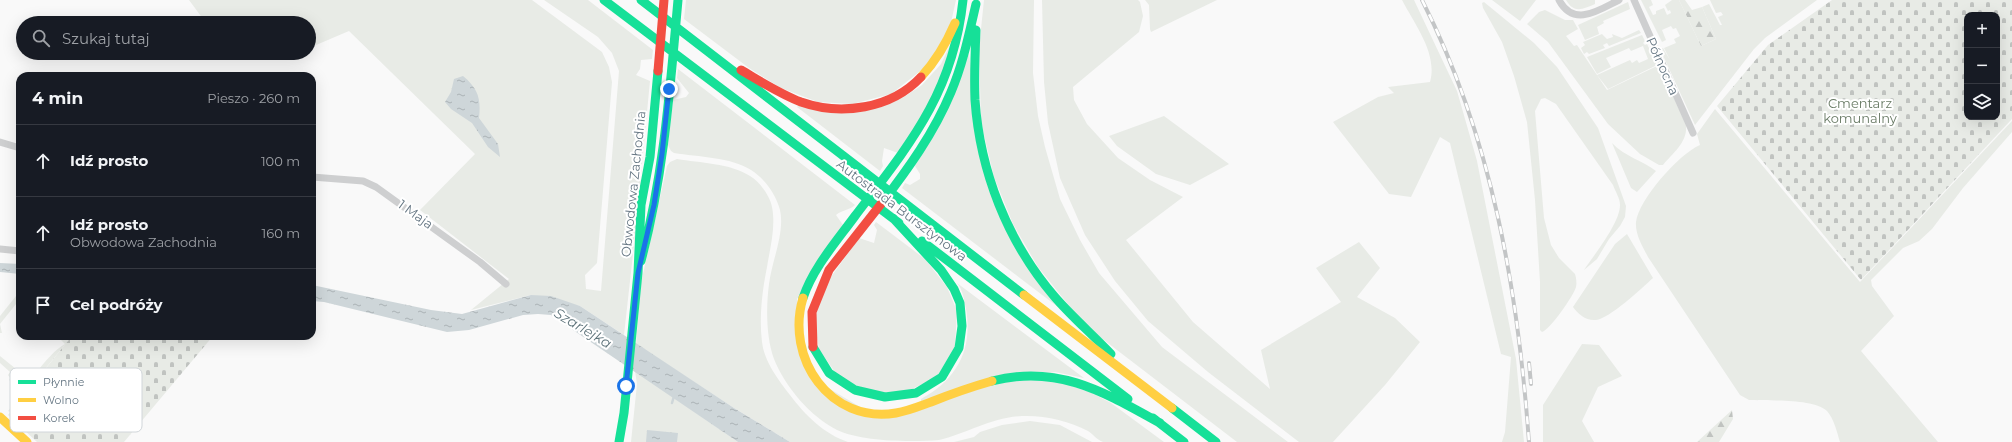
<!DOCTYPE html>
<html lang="pl">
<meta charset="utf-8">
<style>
:root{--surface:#171b24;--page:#242831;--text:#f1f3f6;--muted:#9ea1a6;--line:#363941}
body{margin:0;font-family:Montserrat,sans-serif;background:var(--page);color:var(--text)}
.controls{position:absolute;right:12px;top:12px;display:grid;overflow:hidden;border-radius:8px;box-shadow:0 4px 16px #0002}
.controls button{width:36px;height:36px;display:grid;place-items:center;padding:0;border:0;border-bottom:1px solid var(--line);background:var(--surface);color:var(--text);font:20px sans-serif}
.stop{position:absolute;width:12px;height:12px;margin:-9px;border:3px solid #1a73e8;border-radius:50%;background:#fff}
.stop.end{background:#1a73e8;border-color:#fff;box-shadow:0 1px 4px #0008}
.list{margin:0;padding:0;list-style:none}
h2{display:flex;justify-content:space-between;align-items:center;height:52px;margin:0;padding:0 16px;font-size:17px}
h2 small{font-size:13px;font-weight:400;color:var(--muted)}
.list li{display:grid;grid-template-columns:26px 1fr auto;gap:12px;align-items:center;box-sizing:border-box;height:72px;padding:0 16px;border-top:1px solid var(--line)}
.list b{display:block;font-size:15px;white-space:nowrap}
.list p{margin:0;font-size:13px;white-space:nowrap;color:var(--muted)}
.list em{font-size:13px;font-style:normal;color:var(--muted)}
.icon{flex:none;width:22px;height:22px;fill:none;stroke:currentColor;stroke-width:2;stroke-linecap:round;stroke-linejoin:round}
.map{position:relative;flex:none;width:2012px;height:442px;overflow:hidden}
.search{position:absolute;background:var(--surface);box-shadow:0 4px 16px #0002;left:16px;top:16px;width:300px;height:44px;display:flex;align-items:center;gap:10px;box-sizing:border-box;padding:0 14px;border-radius:22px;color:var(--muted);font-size:15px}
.panel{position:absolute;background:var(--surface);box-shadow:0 4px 16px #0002;left:16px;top:72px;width:300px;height:268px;border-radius:12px}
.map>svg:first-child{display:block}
.green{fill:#e8ebe6}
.forest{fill:url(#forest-firs)}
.cemetery{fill:url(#cemetery-stones);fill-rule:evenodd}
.water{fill:url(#water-ripples)}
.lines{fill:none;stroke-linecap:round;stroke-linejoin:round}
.stream{stroke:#ced6d9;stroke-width:2.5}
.street{stroke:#cecfd0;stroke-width:7}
.fast{stroke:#16e098;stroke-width:9}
.slow{stroke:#ffcf43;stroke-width:9}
.jam{stroke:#f24e42;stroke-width:9}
.rail-casing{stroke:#c3c5c6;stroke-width:4}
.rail{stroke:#fff;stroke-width:2.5;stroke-dasharray:8;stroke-linecap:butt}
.route{stroke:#1a73e8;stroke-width:5}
.labels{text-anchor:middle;stroke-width:4;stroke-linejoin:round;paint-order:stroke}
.street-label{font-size:13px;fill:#657683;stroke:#fff}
.park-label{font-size:13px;fill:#687a64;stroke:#fff}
.water-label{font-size:14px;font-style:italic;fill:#60757c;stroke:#fff}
.key{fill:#fff;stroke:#d1d6da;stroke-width:1}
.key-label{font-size:11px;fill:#657683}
</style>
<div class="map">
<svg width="2012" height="442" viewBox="0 0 2012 442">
<defs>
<pattern id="forest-firs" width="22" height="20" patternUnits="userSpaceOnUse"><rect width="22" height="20" fill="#e8ebe6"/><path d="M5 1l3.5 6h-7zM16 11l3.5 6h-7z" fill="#c0c3c0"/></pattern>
<pattern id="cemetery-stones" width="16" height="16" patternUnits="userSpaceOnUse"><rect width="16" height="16" fill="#e8ebe6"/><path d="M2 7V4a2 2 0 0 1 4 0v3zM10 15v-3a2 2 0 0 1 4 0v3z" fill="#c0c3c0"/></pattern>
<pattern id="water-ripples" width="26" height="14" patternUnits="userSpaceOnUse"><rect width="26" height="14" fill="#ced6d9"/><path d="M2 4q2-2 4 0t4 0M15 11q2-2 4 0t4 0" fill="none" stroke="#abb2b5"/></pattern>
</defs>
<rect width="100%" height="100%" fill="#f9f9f9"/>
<!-- green -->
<path class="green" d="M 189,0 L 532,0 L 602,52 L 609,67 L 612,82 L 597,263 L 585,275 L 586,289 L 601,291 L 619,71 L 612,53 L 598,37 L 544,0 L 588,0 L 653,50 L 652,59 L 641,60 L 640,69 L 636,75 L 650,81 L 636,227 L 624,335 L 580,306 L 531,295 L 471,310 L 509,279 L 420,210 L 475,154 L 349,31 L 309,48 L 309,23 L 206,23 Z
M 686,0 L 956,0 L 950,27 L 928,65 L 891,94 L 852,104 L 818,102 L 781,88 L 749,68 L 684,19 Z
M 984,0 L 1034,0 L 1033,73 L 1038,116 L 1045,147 L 1060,199 L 1080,240 L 1099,273 L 1162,347 L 1288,442 L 1237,442 L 1100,337 L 1075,313 L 1038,267 L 1013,224 L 994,177 L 981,122 L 979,48 Z
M 1042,0 L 1138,0 L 1140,2 L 1143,16 L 1139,32 L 1073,87 L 1074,100 L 1087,124 L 1118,158 L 1150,180 L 1183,197 L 1126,240 L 1193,322 L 1270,389 L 1261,350 L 1341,302 L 1316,268 L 1359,242 L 1380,268 L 1357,297 L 1395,318 L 1420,342 L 1385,385 L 1333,442 L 1299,442 L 1208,372 L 1148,321 L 1115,281 L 1085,235 L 1060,178 L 1048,123 L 1044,82 Z
M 1145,0 L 1217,0 L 1151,32 L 1150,29 L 1149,5 Z
M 1402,0 L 1414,0 L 1457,91 L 1477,161 L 1516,359 L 1524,442 L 1502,442 L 1505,432 L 1511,357 L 1501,354 L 1450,143 L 1440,137 L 1411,197 L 1389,194 L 1333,122 L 1378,97 L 1394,93 L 1388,87 L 1430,82 C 1438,54 1415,25 1402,0 Z
M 1492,0 L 1536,0 L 1520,21 Z
M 1566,0 L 1595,0 L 1595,4 C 1583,9 1574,14 1566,0 Z
M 1641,0 L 1651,0 L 1653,5 L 1649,7 L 1653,15 L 1656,14 L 1656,11 L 1664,8 L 1667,15 L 1671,13 L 1670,10 L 1668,11 L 1665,5 L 1672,0 L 1679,0 L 1701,46 L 1716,39 L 1702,7 L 1709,4 L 1720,25 L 1722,25 L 1718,17 L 1723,15 L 1721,12 L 1716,13 L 1710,0 L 1817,0 L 1765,38 L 1754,49 L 1695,125 L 1660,49 L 1663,48 L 1670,60 L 1664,48 L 1676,43 L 1674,39 L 1680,36 L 1676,28 L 1673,29 L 1671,26 L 1662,30 L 1666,40 L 1662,42 Z
M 1484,2 L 1534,43 L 1557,67 L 1598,128 L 1626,206 L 1625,217 L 1620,226 L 1609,239 L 1597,259 L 1584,270 C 1594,255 1620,223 1620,205 C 1620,198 1615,191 1613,185 L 1556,104 L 1545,98 L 1541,99 L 1535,111 L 1544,218 L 1551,245 L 1559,258 L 1575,274 C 1576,277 1577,283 1576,287 C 1574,295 1550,330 1542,332 L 1540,330 L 1540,282 L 1535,200 L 1527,122 L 1514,76 L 1502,42 L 1483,8 L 1482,3 Z
M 1628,2 L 1630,9 L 1603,21 L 1604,23 L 1597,27 L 1599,34 L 1585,40 L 1578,25 Z
M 1545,10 L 1565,20 L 1573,20 L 1578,29 L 1566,36 L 1574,46 L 1577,45 L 1607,90 L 1659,65 L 1686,125 C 1688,142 1673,153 1663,165 L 1659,165 L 1640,154 L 1608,124 L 1548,42 L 1527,24 L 1539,12 Z
M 1639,30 L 1641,33 L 1609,46 L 1607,43 L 1603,45 L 1605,48 L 1589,54 L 1587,52 L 1584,54 L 1581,48 L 1585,45 L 1583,42 L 1602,34 L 1607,39 L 1613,37 L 1612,34 L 1622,38 Z
M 1642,35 L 1645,41 L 1643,43 L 1645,45 L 1647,44 L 1657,65 L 1608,89 L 1597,75 L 1630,60 L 1632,63 L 1637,60 L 1639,63 L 1648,59 L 1643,46 L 1631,51 L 1629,48 L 1606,58 L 1611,67 L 1597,74 L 1587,57 Z
M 952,41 L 946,65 L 926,110 L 898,153 L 884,148 L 882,161 L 883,166 L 880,171 L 797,107 L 799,105 L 811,109 L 904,97 L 922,85 L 941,64 Z
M 969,54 L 984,172 L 1058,307 L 902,188 L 905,183 L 910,185 L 920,179 L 920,174 L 915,166 Z
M 678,69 L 855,205 C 850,210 842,210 836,215 L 843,225 L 797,299 L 808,376 L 877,417 L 988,386 L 1025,379 L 1063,383 L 1092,393 L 1111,403 L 1164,442 C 1152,442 1110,442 1103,442 C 1097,440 1093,434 1088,431 C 1069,421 1044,415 1022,416 C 992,417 968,433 939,440 C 911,442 863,442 837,430 C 811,417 785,387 774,359 C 766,337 766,307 769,284 C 772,260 785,233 780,210 C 776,194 764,178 751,170 C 731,157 698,157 674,153 L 671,151 L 668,145 L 673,100 L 686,97 L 689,93 L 677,78 Z
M 1715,109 L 1860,282 L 2012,121 L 2012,132 L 1963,188 L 1932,229 L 1919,241 L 1903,248 L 1871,280 L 1872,286 L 1894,316 L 1861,351 L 1938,442 L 1840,442 C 1837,432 1834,419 1827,411 C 1813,398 1768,401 1749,400 L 1740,395 L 1648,257 C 1643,247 1635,235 1636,222 C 1639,199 1679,154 1700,145 L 1697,134 Z
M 1164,116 L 1229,164 L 1190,185 L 1156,174 L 1117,146 L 1109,136 Z
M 1612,143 C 1625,157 1642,160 1656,171 L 1637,192 L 1631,188 Z
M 677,159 C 700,163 730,163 750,176 C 760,182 770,196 772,207 C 776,227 770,248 767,267 C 762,292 759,318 762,342 C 764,361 779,381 790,395 C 805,415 824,434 848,442 L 790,442 L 734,408 L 636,344 L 641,283 L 667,166 L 670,162 Z
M 876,222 L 925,259 L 947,287 L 957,311 L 955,346 L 937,377 L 895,397 L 841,381 L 819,349 L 814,321 L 823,288 L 859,238 L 874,243 L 877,230 L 874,225 Z
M 1627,234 L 1653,278 C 1642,288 1609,319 1596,320 C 1586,321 1578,314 1573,307 L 1615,244 Z
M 957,283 L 1084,378 L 1055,372 L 921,401 L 921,399 C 957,380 973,349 966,309 C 964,300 963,290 957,283 Z
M 20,291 L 20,299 L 0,324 L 2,333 L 0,333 L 0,316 Z
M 64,336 L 72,336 L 10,412 L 8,411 C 23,393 46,354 65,344 L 61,340 Z
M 1582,344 L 1599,345 L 1622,376 L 1598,387 L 1582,421 L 1594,442 L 1543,442 L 1543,405 Z
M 0,356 L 21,373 L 25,371 L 26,374 L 23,379 L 20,379 L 21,381 L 17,387 L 9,380 L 10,378 L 8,375 L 10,372 L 0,363 Z
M 635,371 L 738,442 L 631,442 L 637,384 Z
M 1030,421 L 1060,425 L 1092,442 L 954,442 L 974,437 L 980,432 L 1002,425 Z"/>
<!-- forest -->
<path class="forest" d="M 1679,0 L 1685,0 L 1692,10 L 1702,7 L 1716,39 L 1701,46 Z
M 1732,410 L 1733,419 L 1719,442 L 1697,442 Z"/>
<!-- cemetery -->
<path class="cemetery" d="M 1832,0 L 2012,0 L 2012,119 L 1861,280 L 1717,106 L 1768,45 ZM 1967,15 L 1997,15 L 1997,117 L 1967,117 Z
M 72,336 L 213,336 L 124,442 L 37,442 L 8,415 Z"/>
<!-- water -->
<path class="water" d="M 463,76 C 479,89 481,100 479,118 L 498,144 L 500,157 L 488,147 L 472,123 L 451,109 L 445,102 L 451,92 L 454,79 Z
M 0,263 L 20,264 L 20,274 L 0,272 Z
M 312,285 L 431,310 L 462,314 L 531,295 L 551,296 L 580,306 L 734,408 L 790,442 L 738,442 L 551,315 L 538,314 L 523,315 L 469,330 L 447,332 L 324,302 L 312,301 Z
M 647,430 L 678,433 L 677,442 L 646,442 Z"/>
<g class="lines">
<!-- stream -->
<path class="stream" d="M 672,403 L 674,396"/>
<!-- street -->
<path class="street" d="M 1559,0 C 1574,28 1599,10 1619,0
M 1634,0 L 1693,133
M 0,142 L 20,148
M 312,177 L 363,181 L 376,187 L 480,262 L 506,284
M 0,249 L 20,251"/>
<!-- fast -->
<path class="fast" d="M 604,0 L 899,223
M 641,0 L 1024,295
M 976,30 C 975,53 974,76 975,100 C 980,171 1007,241 1054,296 C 1071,316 1092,334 1111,354
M 881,204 C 908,169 934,133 951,92 C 963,64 969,34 976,4
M 922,241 L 1128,399
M 641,261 C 664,175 670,88 678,0
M 803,298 C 813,268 836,242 855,216 C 909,145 953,94 963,0
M 813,347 L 829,373 L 855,390 L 885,397 L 916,393 L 942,377 L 959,348 L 962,326 L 960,303 L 954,289 L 941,270 L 893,218
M 992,381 C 1058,364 1104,392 1160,423
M 1172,408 L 1216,442
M 1153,418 L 1184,442
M 619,442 L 624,413 L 638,273 L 641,205 L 650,157 L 658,71"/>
<!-- slow -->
<path class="slow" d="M 921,77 C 936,61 946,44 955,23
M 1024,295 L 1172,408
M 803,298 C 785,358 830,424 896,413 C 908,411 920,406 931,402 C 951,394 971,387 992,381
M 0,417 L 27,442"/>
<!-- jam -->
<path class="jam" d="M 741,70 C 760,81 780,94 801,102 C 841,116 891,109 921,77
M 658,71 L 664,0
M 813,347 L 812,312 L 829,270 L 881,204"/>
<defs>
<path id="rail" d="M 1422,0 C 1492,138 1518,290 1529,442
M 1529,363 L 1531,384"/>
</defs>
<!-- rail casing -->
<use href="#rail" class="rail-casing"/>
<!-- rail -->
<use href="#rail" class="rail"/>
</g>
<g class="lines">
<!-- route -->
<path class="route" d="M 626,386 L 638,273 L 654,205 L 662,154 L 669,89"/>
</g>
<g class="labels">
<!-- street labels -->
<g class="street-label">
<text transform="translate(1663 66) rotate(66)" y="5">Północna</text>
<text transform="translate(633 184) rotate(-84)" y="5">Obwodowa Zachodnia</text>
<text transform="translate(902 210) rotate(37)" y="5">Autostrada Bursztynowa</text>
<text transform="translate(416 214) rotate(36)" y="5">1 Maja</text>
</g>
<!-- park labels -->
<g class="park-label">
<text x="1860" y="108">Cmentarz<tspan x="1860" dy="15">komunalny</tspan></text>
</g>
<!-- water labels -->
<g class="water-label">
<text transform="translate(583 328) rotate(31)" y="5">Szarlejka</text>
</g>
</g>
<!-- legend -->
<rect x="10" y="368" width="132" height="64" rx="6" class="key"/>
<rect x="18" y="380" width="18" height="4" fill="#16e098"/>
<rect x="18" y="398" width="18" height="4" fill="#ffcf43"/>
<rect x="18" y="416" width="18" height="4" fill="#f24e42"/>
<g class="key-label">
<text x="43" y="386">Płynnie</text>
<text x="43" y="404">Wolno</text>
<text x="43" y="422">Korek</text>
</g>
</svg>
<div class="controls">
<button>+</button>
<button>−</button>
<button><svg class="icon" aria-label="layers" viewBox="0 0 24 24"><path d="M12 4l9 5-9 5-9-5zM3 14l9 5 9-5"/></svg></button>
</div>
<div class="stop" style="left:626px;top:386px"></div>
<div class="stop end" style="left:669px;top:89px"></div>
<div class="search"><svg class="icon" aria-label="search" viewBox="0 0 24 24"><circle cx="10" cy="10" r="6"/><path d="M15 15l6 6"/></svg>Szukaj tutaj</div>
<section class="panel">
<h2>4 min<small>Pieszo · 260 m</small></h2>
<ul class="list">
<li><svg class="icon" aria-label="ahead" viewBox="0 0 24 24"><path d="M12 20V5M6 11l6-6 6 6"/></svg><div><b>Idź prosto</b></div><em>100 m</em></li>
<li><svg class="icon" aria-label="ahead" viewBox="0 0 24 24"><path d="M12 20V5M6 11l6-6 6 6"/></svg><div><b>Idź prosto</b><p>Obwodowa Zachodnia</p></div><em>160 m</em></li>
<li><svg class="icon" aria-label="arrive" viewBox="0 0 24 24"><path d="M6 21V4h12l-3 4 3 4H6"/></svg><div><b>Cel podróży</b></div></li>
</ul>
</section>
</div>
